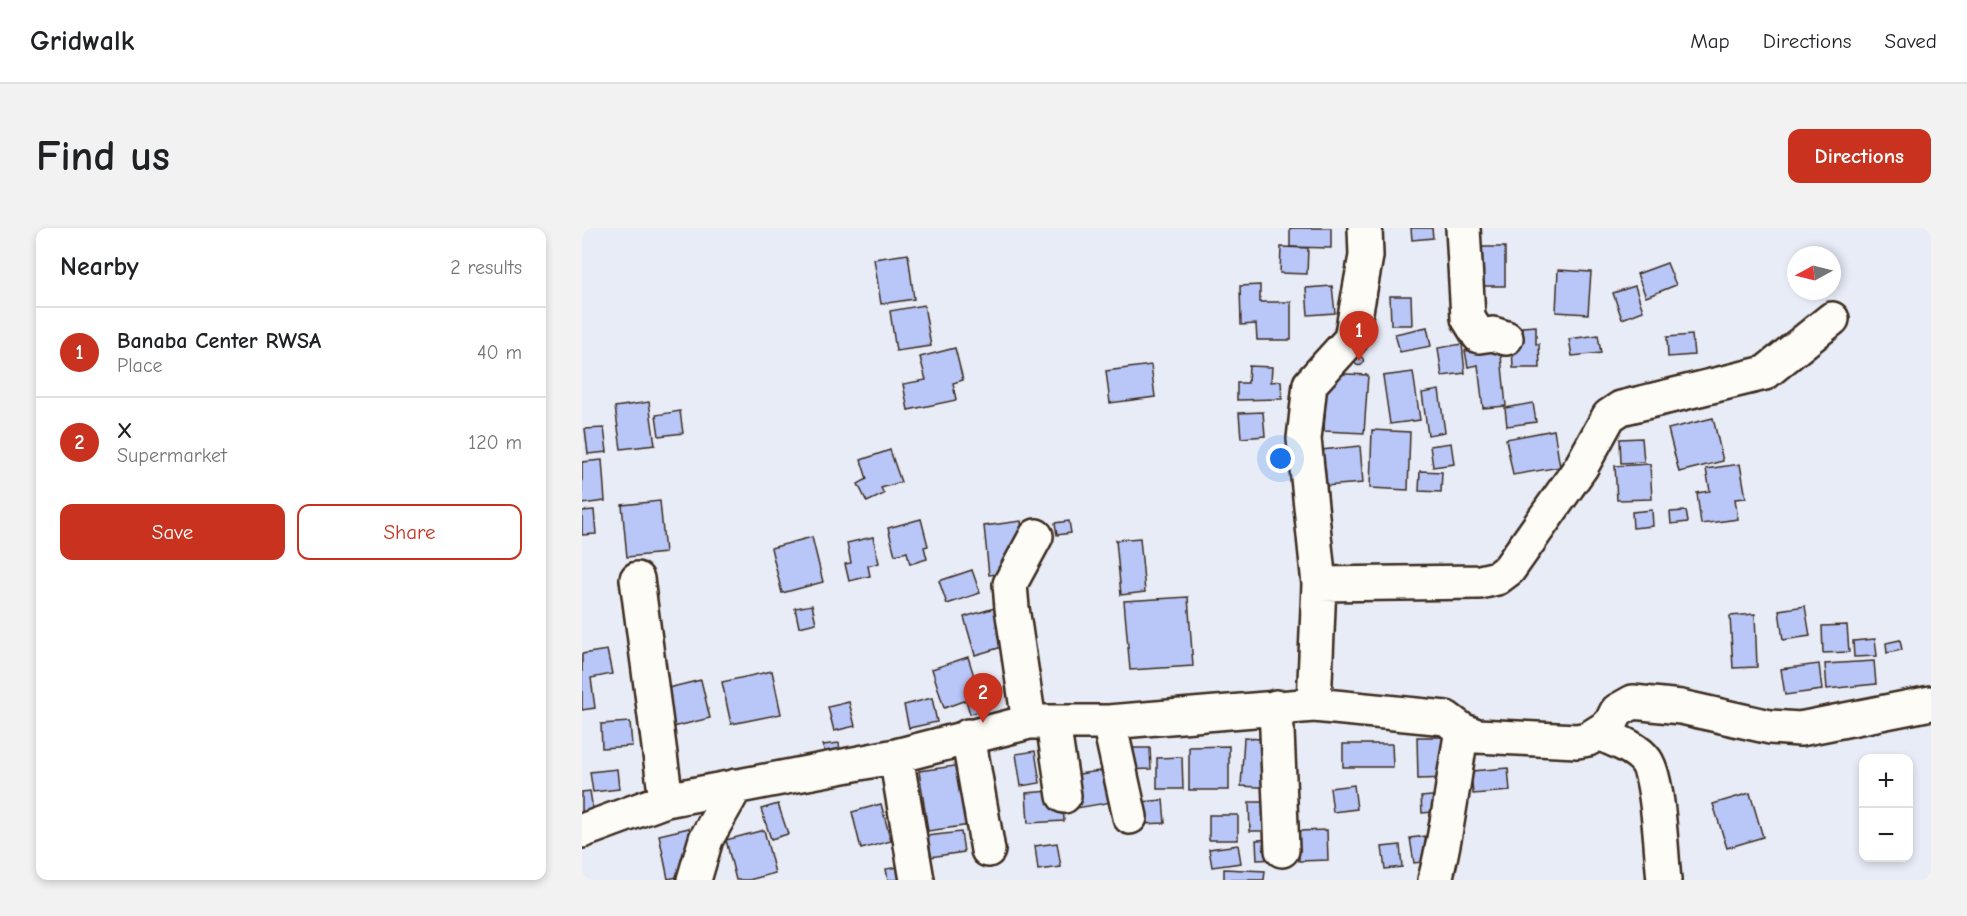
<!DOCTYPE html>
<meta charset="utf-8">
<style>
:root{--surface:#fff;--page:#f2f2f2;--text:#202124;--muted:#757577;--line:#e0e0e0;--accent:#c8321e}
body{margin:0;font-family:"Comic Neue",sans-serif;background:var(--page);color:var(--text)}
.controls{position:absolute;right:18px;bottom:18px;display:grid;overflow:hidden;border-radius:12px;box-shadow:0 3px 9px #0003}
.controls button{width:54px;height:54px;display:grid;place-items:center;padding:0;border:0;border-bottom:2px solid var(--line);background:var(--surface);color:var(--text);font:30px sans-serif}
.compass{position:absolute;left:1205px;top:18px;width:54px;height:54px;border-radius:50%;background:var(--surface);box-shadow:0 3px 9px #0003;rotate:263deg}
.you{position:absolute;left:699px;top:231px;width:21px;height:21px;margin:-15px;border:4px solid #fff;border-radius:50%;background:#1a73e8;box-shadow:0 0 0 9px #1a73e833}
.badge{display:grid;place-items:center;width:39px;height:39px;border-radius:50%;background:var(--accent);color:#fff;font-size:20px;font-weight:700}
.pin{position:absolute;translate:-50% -50px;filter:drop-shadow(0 2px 3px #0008)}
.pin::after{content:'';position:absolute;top:32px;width:21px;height:18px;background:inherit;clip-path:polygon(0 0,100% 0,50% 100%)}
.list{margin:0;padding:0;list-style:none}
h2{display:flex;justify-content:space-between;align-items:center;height:78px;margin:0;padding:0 24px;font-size:26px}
h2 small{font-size:20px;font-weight:400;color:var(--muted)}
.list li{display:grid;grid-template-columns:39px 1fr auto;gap:18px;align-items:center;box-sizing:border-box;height:90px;padding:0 24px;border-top:2px solid var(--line)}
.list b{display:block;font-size:22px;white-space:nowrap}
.list p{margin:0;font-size:20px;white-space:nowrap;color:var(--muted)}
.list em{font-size:20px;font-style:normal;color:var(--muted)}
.actions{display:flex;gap:12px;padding:18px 24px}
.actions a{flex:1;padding:14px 0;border:2px solid var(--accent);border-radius:12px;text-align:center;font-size:21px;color:var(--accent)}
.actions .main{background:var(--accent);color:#fff}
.map{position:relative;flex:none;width:1349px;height:652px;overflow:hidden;border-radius:12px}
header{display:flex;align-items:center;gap:36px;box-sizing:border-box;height:84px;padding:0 30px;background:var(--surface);border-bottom:2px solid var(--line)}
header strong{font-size:28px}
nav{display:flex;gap:33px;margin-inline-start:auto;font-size:21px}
.intro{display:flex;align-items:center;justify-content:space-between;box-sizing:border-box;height:144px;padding:0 36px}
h1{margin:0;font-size:42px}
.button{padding:15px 27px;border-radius:12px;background:var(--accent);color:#fff;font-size:21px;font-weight:700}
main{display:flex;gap:36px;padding:0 36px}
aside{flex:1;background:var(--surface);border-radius:12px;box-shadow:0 3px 9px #0003}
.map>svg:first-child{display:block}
.building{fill:#b8c7f8;stroke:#3b2a1e;stroke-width:1.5}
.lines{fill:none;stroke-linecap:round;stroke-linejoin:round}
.minor-casing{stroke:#3b2a1e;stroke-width:38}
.minor{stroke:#fdfcf7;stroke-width:33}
</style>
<header>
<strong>Gridwalk</strong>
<nav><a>Map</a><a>Directions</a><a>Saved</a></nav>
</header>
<div class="intro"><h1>Find us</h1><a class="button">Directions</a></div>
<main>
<aside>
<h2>Nearby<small>2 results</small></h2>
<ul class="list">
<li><span class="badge">1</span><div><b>Banaba Center RWSA</b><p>Place</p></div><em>40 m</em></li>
<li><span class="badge">2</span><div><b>X</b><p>Supermarket</p></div><em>120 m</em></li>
</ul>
<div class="actions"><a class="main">Save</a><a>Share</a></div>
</aside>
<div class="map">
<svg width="1349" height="652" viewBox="0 0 1349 652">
<rect width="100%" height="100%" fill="#e8ecf7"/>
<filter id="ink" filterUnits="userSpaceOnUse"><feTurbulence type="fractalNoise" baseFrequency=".0167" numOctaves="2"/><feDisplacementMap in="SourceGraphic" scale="12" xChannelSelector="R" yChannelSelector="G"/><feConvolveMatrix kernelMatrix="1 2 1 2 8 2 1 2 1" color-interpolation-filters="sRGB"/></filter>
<g filter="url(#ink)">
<!-- building -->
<path class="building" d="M 708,0 L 749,0 L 749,20 L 708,19 Z
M 829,0 L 850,0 L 851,10 L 830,12 Z
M 699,19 L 726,20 L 725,46 L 698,45 Z
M 888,19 L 923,19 L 923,58 L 888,58 Z
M 326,26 L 332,71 L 299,76 L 292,31 Z
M 1085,35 L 1094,57 L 1064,69 L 1055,46 Z
M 976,42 L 1009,44 L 1006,86 L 974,84 Z
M 678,57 L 678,74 L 709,74 L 709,112 L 675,112 L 674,96 L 659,97 L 658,58 Z
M 750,58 L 753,85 L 726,87 L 724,60 Z
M 1053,58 L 1061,83 L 1040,91 L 1031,65 Z
M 808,68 L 829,68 L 830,97 L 809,97 Z
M 342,77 L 349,118 L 314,123 L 308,83 Z
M 954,98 L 954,116 L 957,116 L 958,140 L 931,140 L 930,117 L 940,117 L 940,99 Z
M 845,99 L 849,118 L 818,124 L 813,106 Z
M 1016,107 L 1019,125 L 990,128 L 987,111 Z
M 1110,107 L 1112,127 L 1086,129 L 1085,109 Z
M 880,116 L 883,145 L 860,148 L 856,120 Z
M 918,118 L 924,178 L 901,180 L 896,137 L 886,139 L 883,123 Z
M 373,120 L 381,152 L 371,155 L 374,172 L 326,182 L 321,156 L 344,152 L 338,129 Z
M772.5 133a4.5 4.5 0 1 1 9 0a4.5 4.5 0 1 1-9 0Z
M 569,137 L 573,169 L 528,175 L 524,143 Z
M 667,138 L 690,139 L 689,154 L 699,153 L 700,171 L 655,172 L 655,155 L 666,155 Z
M 831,144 L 838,192 L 808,196 L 801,148 Z
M 745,145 L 786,147 L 782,205 L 742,203 Z
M 857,162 L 863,204 L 846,207 L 840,165 Z
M 67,174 L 73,217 L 39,221 L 33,179 Z
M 951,175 L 954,194 L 925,198 L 923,180 Z
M 98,183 L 101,205 L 77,208 L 74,187 Z
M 681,184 L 683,208 L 659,210 L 657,185 Z
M 1131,190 L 1141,233 L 1097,244 L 1086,201 Z
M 22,200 L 25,224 L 6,226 L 3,201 Z
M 790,202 L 828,204 L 826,262 L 788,260 Z
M 972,202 L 978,239 L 931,247 L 924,211 Z
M 1060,210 L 1062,234 L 1039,235 L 1038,211 Z
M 869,215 L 872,236 L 851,239 L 848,218 Z
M 778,218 L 781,255 L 742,258 L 739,222 Z
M 308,222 L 319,254 L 299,260 L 302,266 L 285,274 L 276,256 L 285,251 L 279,232 Z
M 20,232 L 23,273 L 0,276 L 0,234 Z
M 1068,236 L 1070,271 L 1035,272 L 1033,238 Z
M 1158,236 L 1164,270 L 1153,271 L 1156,291 L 1119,296 L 1115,265 L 1128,263 L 1124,241 Z
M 838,243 L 860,244 L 859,264 L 837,263 Z
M 78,273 L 83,325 L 45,329 L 40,277 Z
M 12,282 L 14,306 L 0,307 L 0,283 Z
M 1070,282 L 1071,298 L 1051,300 L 1050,284 Z
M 1104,283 L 1106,294 L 1089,296 L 1088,284 Z
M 339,291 L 346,318 L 342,319 L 345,331 L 328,336 L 325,324 L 313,327 L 306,300 Z
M 439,293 L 444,343 L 407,347 L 402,298 Z
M 487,293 L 489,305 L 475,307 L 473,295 Z
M 230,309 L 241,354 L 200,365 L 189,320 Z
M 291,309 L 297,335 L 286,338 L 288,348 L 267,353 L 263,336 L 269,335 L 265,315 Z
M 558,310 L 563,364 L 539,367 L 534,312 Z
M 390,342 L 398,365 L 365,376 L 357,353 Z
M 606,369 L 611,438 L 548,442 L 542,373 Z
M 230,377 L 234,395 L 217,399 L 213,380 Z
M 1223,378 L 1228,408 L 1201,412 L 1197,382 Z
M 416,379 L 427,417 L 393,427 L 382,389 Z
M 1173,386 L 1175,439 L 1151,440 L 1148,388 Z
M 1265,397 L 1267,424 L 1241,425 L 1240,398 Z
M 1293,411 L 1295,428 L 1272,429 L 1271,413 Z
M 1318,412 L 1320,422 L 1305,425 L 1304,415 Z
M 25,422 L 30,446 L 9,450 L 13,480 L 0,482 L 0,426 Z
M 386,429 L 397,464 L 402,463 L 407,481 L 388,486 L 384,472 L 362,480 L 350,441 Z
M 1292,433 L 1294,456 L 1245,461 L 1243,436 Z
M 1237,436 L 1240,462 L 1203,467 L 1199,441 Z
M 190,443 L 199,486 L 149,496 L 140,454 Z
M 119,452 L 128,490 L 91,499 L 82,461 Z
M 350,470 L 355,494 L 327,500 L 322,477 Z
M 267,474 L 273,498 L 252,503 L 246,479 Z
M 48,494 L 50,518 L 20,520 L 19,496 Z
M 835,509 L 866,509 L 868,550 L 836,551 Z
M 662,510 L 696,512 L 693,560 L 659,558 Z
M 257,515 L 258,525 L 243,527 L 241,517 Z
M 761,516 L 810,516 L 811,539 L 761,539 Z
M 647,518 L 647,562 L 607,562 L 607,519 Z
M 541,520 L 568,520 L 569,541 L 542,542 Z
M 453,523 L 458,555 L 439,558 L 434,526 Z
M 600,529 L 601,561 L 575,561 L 575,530 Z
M 380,537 L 388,597 L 346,603 L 337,543 Z
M 926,540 L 928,563 L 891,566 L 889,543 Z
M 35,541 L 37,561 L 11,564 L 8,544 Z
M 531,541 L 536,573 L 495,580 L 490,547 Z
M 772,557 L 775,581 L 751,584 L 748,560 Z
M 480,562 L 482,593 L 446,595 L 444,565 Z
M 8,563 L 12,589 L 0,591 L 0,564 Z
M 1168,565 L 1181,609 L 1145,620 L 1131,576 Z
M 861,567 L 862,583 L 840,585 L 839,569 Z
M 581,572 L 583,595 L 560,596 L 559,574 Z
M 667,574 L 696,574 L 697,603 L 668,603 Z
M 196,576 L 206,606 L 189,611 L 179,581 Z
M 299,576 L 309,613 L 279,621 L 270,584 Z
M 627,587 L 656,587 L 656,612 L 627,612 Z
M 107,600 L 117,644 L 86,651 L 77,607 Z
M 182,602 L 193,645 L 167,652 L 154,652 L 144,612 Z
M 745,602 L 746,632 L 717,633 L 716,603 Z
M 379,604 L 382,624 L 348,629 L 345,608 Z
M 843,608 L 847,633 L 832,635 L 828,610 Z
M 697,611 L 698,631 L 675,632 L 674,612 Z
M 475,615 L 479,639 L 456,642 L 453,618 Z
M 656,617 L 659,635 L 630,639 L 627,621 Z
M 818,617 L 820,639 L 803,641 L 800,619 Z
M 328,637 L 331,652 L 306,652 L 304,641 Z
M 642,641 L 683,643 L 682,652 L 642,652 Z"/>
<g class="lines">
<defs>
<path id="minor" d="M 783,0 L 784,28 L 769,111 L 728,156 L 722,211 L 737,356 L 732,477 L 864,490 L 880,502 L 895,508 L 995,513 L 1006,511 L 1028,497 L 1035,483 L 1051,474 L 1099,479 L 1188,499 L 1218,501 L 1349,475
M 881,0 L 886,90 L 897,108 L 911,106 L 924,110
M 55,351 L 84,572
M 737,356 L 898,354 L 915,350 L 927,341 L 999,239 L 1027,188 L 1039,180 L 1183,145 L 1250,91
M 694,479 L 700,622
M 447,494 L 430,380 L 428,356 L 454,308
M 527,494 L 548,589
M 471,495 L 482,568
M 1017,505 C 1032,512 1054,519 1064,533 C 1077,552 1079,626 1082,652
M 386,508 L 406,622
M 314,528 L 335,652
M 0,603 L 84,572 L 314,528 L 447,494 L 527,494 L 732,477
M 112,652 L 124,611 L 154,558
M 853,652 C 866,603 871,552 880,502"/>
</defs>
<!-- minor casing -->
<use href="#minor" class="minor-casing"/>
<!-- minor -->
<use href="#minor" class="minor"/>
</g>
</g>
</svg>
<div class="controls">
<button>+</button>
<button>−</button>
</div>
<svg class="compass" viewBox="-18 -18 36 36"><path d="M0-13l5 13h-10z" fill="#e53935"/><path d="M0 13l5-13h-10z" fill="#757577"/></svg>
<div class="you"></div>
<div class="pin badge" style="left:777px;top:133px">1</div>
<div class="pin badge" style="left:401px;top:495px">2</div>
</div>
</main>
